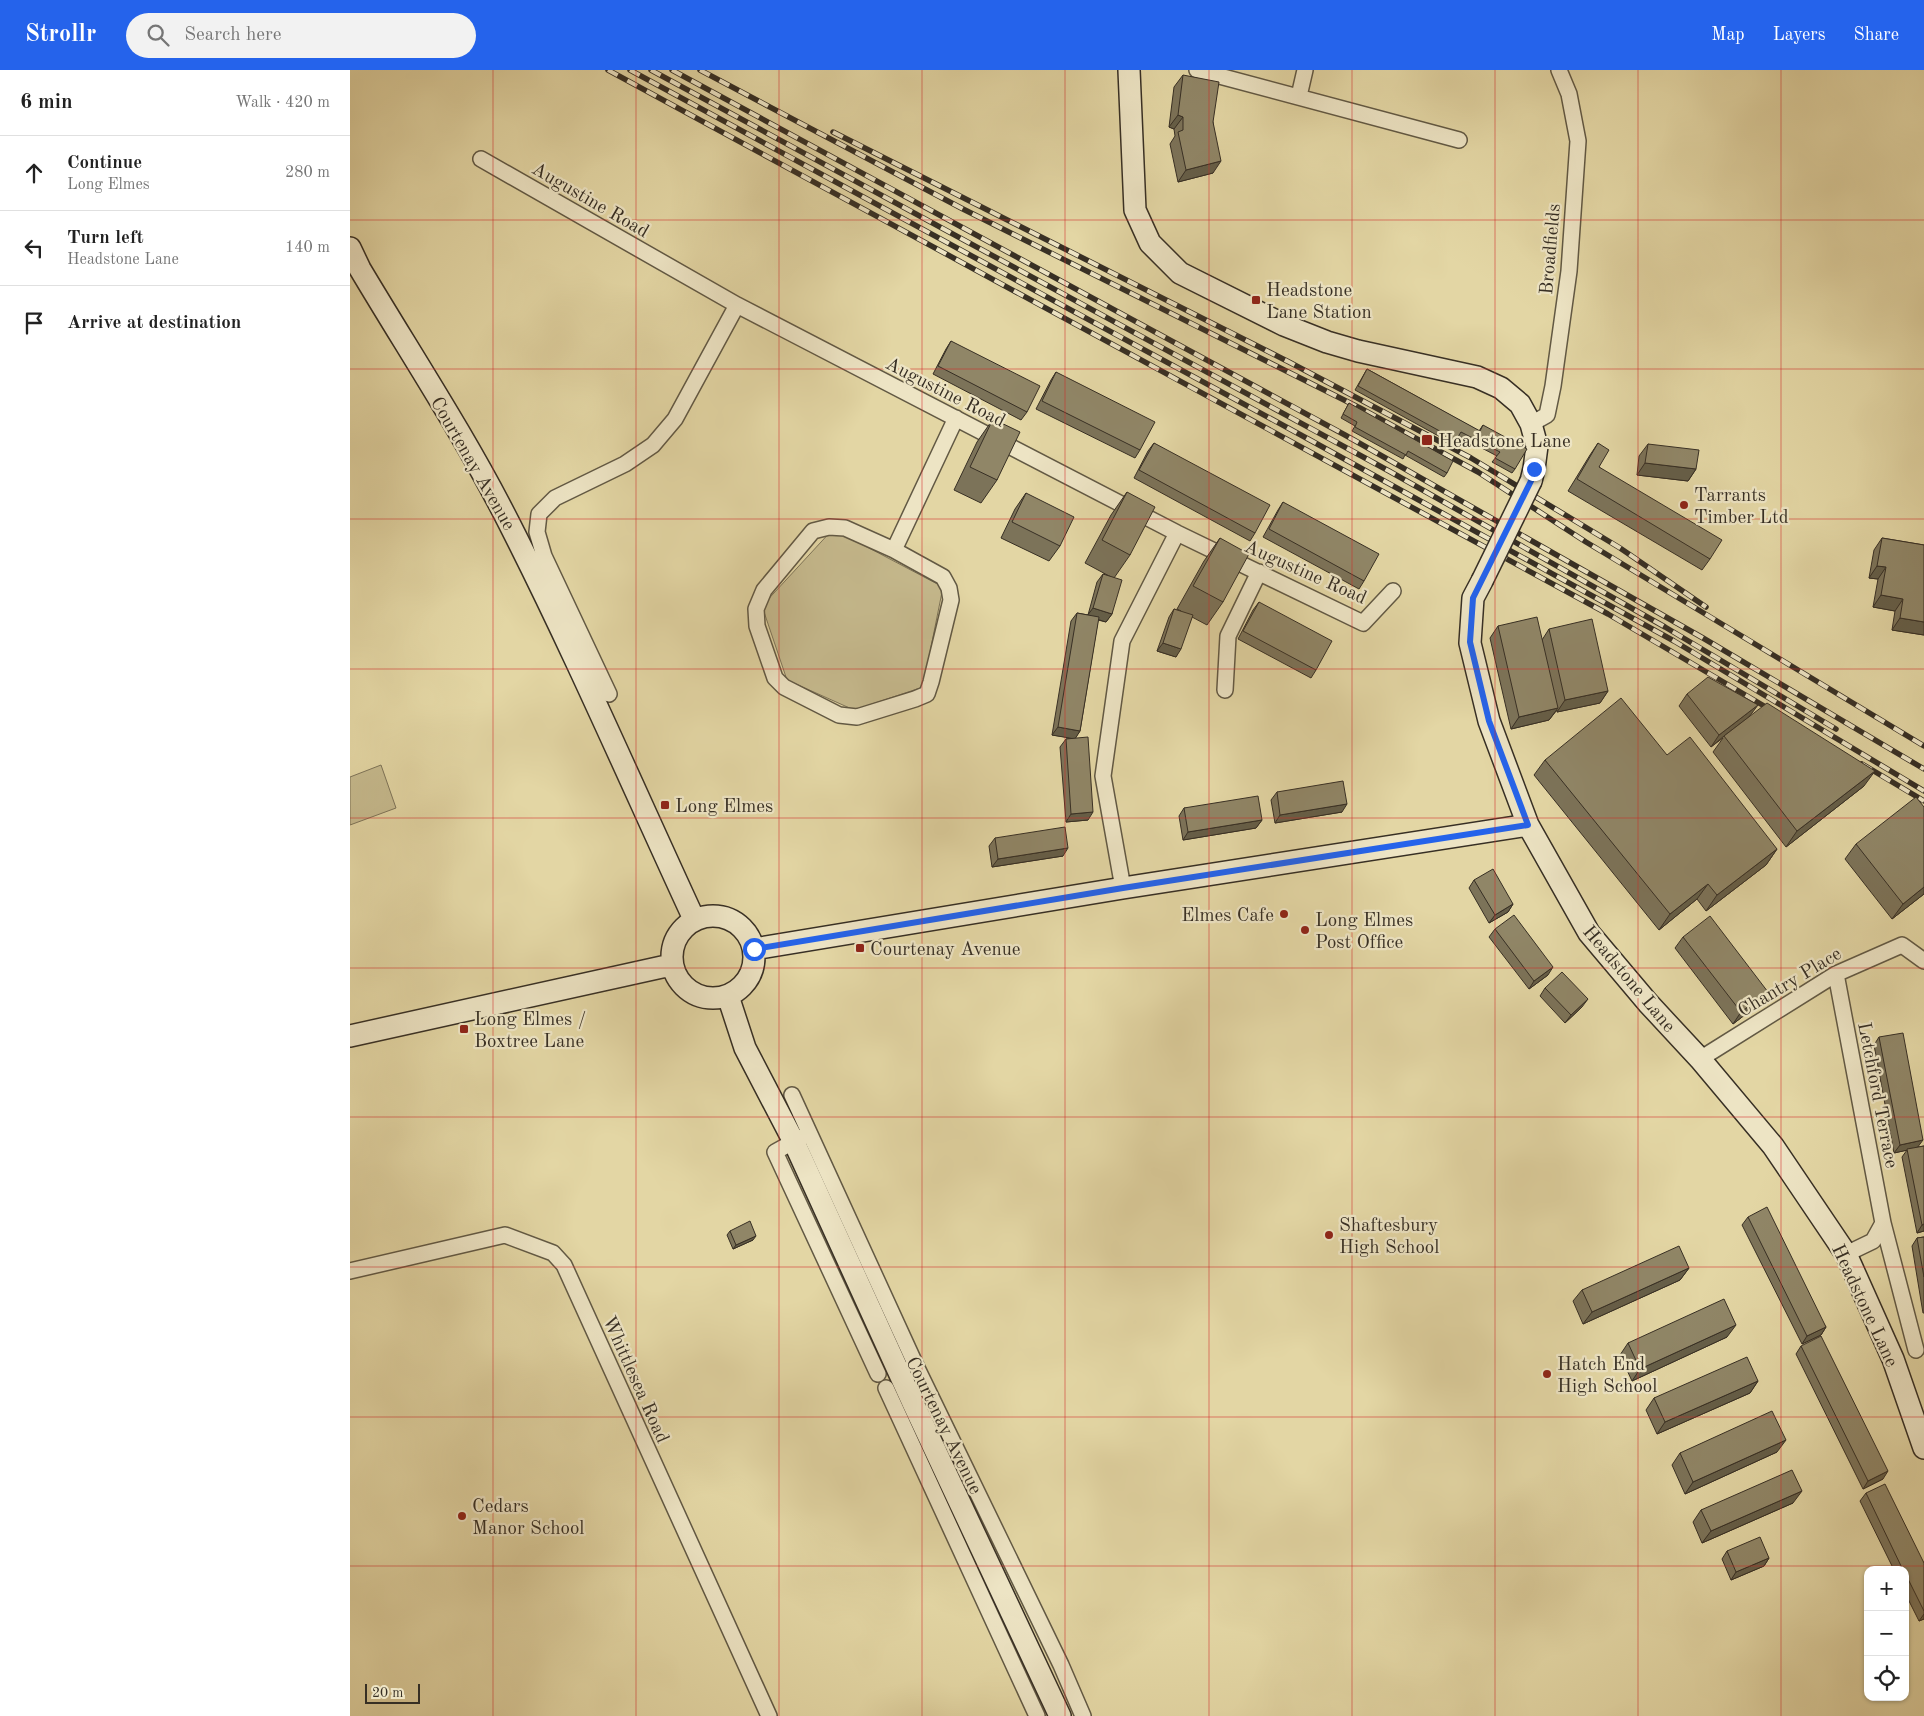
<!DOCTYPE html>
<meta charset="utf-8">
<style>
:root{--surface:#fff;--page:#f2f2f2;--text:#222;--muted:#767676;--line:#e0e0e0;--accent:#2563eb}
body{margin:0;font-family:"Old Standard TT",serif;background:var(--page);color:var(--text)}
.controls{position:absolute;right:15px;bottom:15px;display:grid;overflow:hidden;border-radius:10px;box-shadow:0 1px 4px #0004}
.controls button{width:45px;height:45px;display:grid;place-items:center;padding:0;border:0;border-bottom:1px solid var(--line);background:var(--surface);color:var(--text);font:25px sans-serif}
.scale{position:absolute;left:15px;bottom:12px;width:55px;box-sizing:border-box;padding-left:5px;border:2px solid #372f24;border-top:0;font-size:14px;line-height:18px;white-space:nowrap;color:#372f24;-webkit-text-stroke:4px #ede4c4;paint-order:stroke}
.stop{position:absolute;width:15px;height:15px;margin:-11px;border:4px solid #2563eb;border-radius:50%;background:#fff}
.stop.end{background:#2563eb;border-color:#fff;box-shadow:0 1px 5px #0008}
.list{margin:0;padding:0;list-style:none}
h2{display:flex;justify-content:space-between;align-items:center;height:65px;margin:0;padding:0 20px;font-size:21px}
h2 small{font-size:16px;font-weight:400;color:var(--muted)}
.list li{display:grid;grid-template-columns:32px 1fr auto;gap:15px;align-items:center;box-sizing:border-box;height:75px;padding:0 20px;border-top:1px solid var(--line)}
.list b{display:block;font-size:19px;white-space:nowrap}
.list p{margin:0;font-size:16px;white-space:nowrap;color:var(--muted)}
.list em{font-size:16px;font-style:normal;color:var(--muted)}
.icon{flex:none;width:28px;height:28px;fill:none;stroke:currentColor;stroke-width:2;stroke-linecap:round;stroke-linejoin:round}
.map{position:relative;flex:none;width:1574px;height:1646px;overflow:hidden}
header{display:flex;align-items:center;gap:30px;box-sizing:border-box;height:70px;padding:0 25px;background:var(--accent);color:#fff}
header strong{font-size:24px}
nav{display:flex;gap:28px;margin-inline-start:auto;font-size:18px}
.search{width:350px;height:45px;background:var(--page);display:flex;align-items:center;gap:12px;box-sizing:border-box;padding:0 18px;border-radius:28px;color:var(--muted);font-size:19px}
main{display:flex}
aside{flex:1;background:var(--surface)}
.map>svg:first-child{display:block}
.green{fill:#c6ba8e;stroke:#7e7459}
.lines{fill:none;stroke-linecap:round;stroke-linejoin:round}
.street-casing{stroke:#625944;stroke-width:18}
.secondary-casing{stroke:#372f24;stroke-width:24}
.street{stroke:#ede4c4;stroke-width:15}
.secondary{stroke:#ede4c4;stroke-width:21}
.rail-casing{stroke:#372f24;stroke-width:5.5}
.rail{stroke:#ede4c4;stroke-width:4;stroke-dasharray:11;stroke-linecap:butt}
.secondary-bridge-casing{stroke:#372f24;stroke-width:24;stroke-linecap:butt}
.secondary-bridge{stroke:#ede4c4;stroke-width:21}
.wall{fill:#7c7359;stroke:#372f24}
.shaded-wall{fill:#655e48;stroke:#372f24}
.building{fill:#908667;stroke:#372f24}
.route{stroke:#2563eb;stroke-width:6}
.grid{fill:none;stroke:#d62828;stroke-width:1;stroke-opacity:0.55}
.poi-dot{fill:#8f2418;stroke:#ede4c4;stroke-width:2}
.labels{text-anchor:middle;stroke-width:4.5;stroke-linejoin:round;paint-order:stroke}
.street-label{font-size:19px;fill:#372f24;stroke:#ede4c4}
.poi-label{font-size:19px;fill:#372f24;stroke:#ede4c4;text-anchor:start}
</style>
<header>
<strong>Strollr</strong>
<div class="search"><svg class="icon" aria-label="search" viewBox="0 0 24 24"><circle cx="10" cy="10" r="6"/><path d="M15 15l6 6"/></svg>Search here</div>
<nav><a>Map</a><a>Layers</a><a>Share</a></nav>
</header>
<main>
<aside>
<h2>6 min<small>Walk · 420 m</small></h2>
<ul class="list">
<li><svg class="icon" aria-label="ahead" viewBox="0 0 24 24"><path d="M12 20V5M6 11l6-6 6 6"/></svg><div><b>Continue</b><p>Long Elmes</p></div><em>280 m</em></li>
<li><svg class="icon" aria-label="left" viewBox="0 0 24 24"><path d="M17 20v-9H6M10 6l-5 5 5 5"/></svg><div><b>Turn left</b><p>Headstone Lane</p></div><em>140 m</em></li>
<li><svg class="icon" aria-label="arrive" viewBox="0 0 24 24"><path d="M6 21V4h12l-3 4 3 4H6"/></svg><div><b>Arrive at destination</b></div></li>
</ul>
</aside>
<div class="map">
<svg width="1574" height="1646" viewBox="0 0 1574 1646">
<rect width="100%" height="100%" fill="#e3d6a4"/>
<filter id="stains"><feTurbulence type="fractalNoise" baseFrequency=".004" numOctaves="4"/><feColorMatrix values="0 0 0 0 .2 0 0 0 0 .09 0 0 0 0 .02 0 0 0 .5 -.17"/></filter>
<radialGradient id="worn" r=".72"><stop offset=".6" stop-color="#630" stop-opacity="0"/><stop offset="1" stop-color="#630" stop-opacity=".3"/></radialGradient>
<!-- green -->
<path class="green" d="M 483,459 L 593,517 L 573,617 L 504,640 L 437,610 L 412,536 Z
M 31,695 L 46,738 L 0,755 L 0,707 Z"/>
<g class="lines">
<defs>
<path id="street" d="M 847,0 L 1109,70
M 949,26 L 955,0
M 131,89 L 387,235 L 827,463 L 1013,553 L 1043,521
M 1181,354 L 1197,345 L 1203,316 L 1219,201 L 1228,71 L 1219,24 L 1209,0
M 479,457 L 495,458 L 544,480 L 593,507 L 599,518 L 601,530 L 581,612 L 577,624 L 565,629 L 507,647 L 489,645 L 434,617 L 425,608 L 407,556 L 406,539 L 414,520 L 463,461 Z
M 544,480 L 606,348
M 194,486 L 259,624
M 179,495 L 194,486 L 187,462 L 189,444 L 205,428 L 275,394 L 303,375 L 325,349 L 387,235
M 875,620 L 878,566 L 909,502
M 773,818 L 753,706 L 772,571 L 827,463
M 1486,904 L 1533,1153 L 1523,1171 L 1496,1184
M 1350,989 L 1486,904 L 1552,875 L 1574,891
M 442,1025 L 568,1300 L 711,1595 L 733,1646
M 452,1067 L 425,1082 L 528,1304
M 1533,1153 L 1566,1280
M 0,1201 L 155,1165 L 203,1183 L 214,1195 L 419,1646
M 536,1318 L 687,1646"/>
<path id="secondary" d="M 779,0 L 785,140 L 800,173 L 830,203 L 934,255 L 977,272 L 1008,281 L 1127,307 L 1151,318 L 1170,334 L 1181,354 L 1187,376 L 1184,399 L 1181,411
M 0,178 L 10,199 C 60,283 115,366 159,453 C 225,583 283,717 344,849
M 1132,511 L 1123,528 L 1120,573 L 1139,651 L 1178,755 L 1239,863 L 1298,933 L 1350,989 L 1423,1076 L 1496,1184 L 1543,1289 L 1574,1378
M322 887a41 41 0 1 1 82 0a41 41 0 1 1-82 0Z
M 404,879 L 773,818 L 1178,755
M 378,926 L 395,978 L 444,1072 L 563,1333 L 710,1646
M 0,966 L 321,895"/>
</defs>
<!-- street casing -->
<use href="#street" class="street-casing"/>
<!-- secondary casing -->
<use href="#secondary" class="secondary-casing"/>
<!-- street -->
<use href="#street" class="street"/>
<!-- secondary -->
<use href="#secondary" class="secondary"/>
<defs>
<path id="rail" d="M 258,0 L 1258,544 L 1426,643
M 280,0 L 960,370 L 1324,571 L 1574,721
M 301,0 L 1039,401 L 1315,557 L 1486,659
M 322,0 L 995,365 L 1353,568 L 1574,699
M 350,0 L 613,139 L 1010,338 L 1128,402 L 1236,472 L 1574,676
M 483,62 L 939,292 L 1121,388 L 1270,478 L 1356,537
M 1512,694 L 1574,731"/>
</defs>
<!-- rail casing -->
<use href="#rail" class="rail-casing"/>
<!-- rail -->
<use href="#rail" class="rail"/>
<defs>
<path id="secondary-bridge" d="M 1132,511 L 1181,411"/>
</defs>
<!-- secondary-bridge casing -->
<use href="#secondary-bridge" class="secondary-bridge-casing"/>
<!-- secondary-bridge -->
<use href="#secondary-bridge" class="secondary-bridge"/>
</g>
<!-- wall -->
<path class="wall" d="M 833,5 L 863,52 L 863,103 L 828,112 L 820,74 L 825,66 L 824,59 L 819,57 L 824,17 Z
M 601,271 L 677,342 L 671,350 L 583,304 L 596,279 Z
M 1017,299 L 1129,361 L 1133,355 L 1165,399 L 1162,403 L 1142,392 L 1147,386 L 1109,366 L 1103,374 L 1005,320 Z
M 706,302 L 790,380 L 785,388 L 686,339 L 701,310 Z
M 999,333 L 1097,403 L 1094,407 L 1055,385 L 1053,389 L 1002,361 L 1005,356 L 991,348 Z
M 643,349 L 647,410 L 631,433 L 604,420 L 627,372 Z
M 804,373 L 905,463 L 900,471 L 784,408 L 798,381 Z
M 1248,373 L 1249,397 L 1360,489 L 1352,500 L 1218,421 L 1240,385 Z
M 1298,374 L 1346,399 L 1338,411 L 1287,405 L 1289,386 Z
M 777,422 L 780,485 L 764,508 L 762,544 L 756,552 L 748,550 L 730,661 L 725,668 L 738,750 L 716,752 L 710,677 L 716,669 L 722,668 L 702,665 L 721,551 L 727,543 L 738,545 L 747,512 L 753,504 L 761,507 L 735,493 L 761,445 Z
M 676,423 L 710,476 L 699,491 L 651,468 L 665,439 Z
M 933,432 L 1014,511 L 1009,519 L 913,467 L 928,440 Z
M 870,468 L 873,532 L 857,555 L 842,547 L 826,587 L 807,581 L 819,547 L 824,539 L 831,541 L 827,539 L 854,491 Z
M 1532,468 L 1574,475 L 1574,565 L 1542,560 L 1545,541 L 1523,537 L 1528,509 L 1519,508 L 1524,480 Z
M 909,532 L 966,600 L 961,608 L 888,569 L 903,540 Z
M 1148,556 L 1192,570 L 1199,559 L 1258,621 L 1250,633 L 1207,642 L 1207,640 L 1199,650 L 1161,659 L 1140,568 Z
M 1337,624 L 1400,646 L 1514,716 L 1436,777 L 1363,682 L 1373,668 L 1361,677 L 1329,636 Z
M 1317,685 L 1427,779 L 1416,795 L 1356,841 L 1347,829 L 1309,860 L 1184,705 L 1195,690 Z
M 927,722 L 992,742 L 925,753 L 921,730 Z
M 834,738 L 912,750 L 906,758 L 833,770 L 829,746 Z
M 645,768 L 713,786 L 642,797 L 639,776 Z
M 1506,774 L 1574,824 L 1542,849 L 1495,789 Z
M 1124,810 L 1163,834 L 1158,842 L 1139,853 L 1119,818 Z
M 1145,859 L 1198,905 L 1179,919 L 1139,867 Z
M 1333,867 L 1418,922 L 1409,934 L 1383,954 L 1325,878 Z
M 1195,918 L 1232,937 L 1215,953 L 1190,926 Z
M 1529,967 L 1568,1077 L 1574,1076 L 1574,1161 L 1567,1163 L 1552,1087 L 1557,1080 L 1544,1083 L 1524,975 Z
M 1398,1147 L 1476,1257 L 1471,1265 L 1452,1274 L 1392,1155 Z
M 380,1161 L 403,1170 L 383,1179 L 377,1165 Z
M 1574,1167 L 1574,1243 L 1573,1243 L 1562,1176 L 1567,1168 Z
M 1339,1198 L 1330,1210 L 1233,1254 L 1223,1231 L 1232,1220 Z
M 1377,1267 L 1282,1311 L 1270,1285 L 1278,1273 Z
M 1451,1276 L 1533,1409 L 1513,1419 L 1446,1284 Z
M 1408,1311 L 1400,1323 L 1307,1364 L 1296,1340 L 1304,1328 Z
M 1427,1382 L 1335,1424 L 1322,1395 L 1330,1383 Z
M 1516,1423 L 1574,1493 L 1574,1549 L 1569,1551 L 1555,1523 L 1555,1500 L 1544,1500 L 1510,1431 Z
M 1443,1433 L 1352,1473 L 1343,1452 L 1351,1440 Z
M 1377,1481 L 1419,1488 L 1414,1496 L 1381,1510 L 1372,1489 Z"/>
<!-- shaded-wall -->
<path class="shaded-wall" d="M 828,45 L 833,47 L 824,59 L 819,57 Z
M 871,91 L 863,103 L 828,112 L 836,100 Z
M 1295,393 L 1346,399 L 1338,411 L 1287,405 Z
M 1527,496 L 1536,497 L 1528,509 L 1519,508 Z
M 1531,525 L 1553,529 L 1545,541 L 1523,537 Z
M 743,538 L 762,544 L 756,552 L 737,546 Z
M 1550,548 L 1574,552 L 1574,565 L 1542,560 Z
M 813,573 L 831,579 L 826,587 L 807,581 Z
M 1258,621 L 1250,633 L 1207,642 L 1215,630 Z
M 1408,635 L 1399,647 L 1374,666 L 1361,677 L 1369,665 Z
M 1208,638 L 1199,650 L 1161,659 L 1169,647 Z
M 708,657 L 730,661 L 725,669 L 702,665 Z
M 1525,701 L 1514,716 L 1436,777 L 1447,761 Z
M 997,734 L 992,742 L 925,753 L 930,745 Z
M 743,742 L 738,750 L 716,752 L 721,744 Z
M 912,750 L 906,758 L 833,770 L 838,762 Z
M 718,778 L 713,786 L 642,797 L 648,789 Z
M 1427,779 L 1416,795 L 1356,841 L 1367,825 Z
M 1358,814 L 1347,829 L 1309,860 L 1320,844 Z
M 1574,817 L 1574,824 L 1542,849 L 1553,834 Z
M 1163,834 L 1158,842 L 1139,853 L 1145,845 Z
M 1203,897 L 1198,905 L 1179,919 L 1184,911 Z
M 1418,922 L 1409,934 L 1383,954 L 1391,942 Z
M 1238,929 L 1232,937 L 1215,953 L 1221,945 Z
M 1573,1070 L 1567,1078 L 1544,1083 L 1550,1075 Z
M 1574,1154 L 1574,1161 L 1567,1163 L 1572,1155 Z
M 406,1166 L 403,1170 L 383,1179 L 386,1175 Z
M 1339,1198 L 1330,1210 L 1233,1254 L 1242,1242 Z
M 1386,1255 L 1377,1267 L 1282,1311 L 1290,1299 Z
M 1476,1257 L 1471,1265 L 1452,1274 L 1457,1266 Z
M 1408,1311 L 1400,1323 L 1307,1364 L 1315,1352 Z
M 1436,1370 L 1427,1382 L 1335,1424 L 1343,1412 Z
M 1538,1401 L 1533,1409 L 1513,1419 L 1518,1411 Z
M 1452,1421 L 1443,1433 L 1352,1473 L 1361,1461 Z
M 1419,1488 L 1414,1496 L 1381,1510 L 1386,1502 Z
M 1574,1544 L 1574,1549 L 1569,1551 Z"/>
<!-- building -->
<path class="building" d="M 833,5 L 869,12 L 863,52 L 871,91 L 836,100 L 828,62 L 833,60 L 833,47 L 828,45 Z
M 601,271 L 690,316 L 677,342 L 588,296 Z
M 1017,299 L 1130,361 L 1133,355 L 1177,379 L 1165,399 L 1145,388 L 1150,382 L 1111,362 L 1106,370 L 1008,316 Z
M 706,302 L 805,352 L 790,380 L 692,331 Z
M 999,333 L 1103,391 L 1097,403 L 1058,381 L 1056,385 L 1005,357 L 1007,352 L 993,344 Z
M 643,349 L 670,362 L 647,410 L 620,397 Z
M 804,373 L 920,435 L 905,463 L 789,400 Z
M 1248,373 L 1259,380 L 1249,397 L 1372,470 L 1360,489 L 1227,409 Z
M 1298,374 L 1349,380 L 1346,399 L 1295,393 Z
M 777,422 L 805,437 L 780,485 L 752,470 Z
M 676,423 L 724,447 L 710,476 L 662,452 Z
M 933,432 L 1029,484 L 1014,511 L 919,459 Z
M 870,468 L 899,484 L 873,532 L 843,516 Z
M 1532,468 L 1574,475 L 1574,552 L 1550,548 L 1553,529 L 1531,525 L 1536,497 L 1527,496 Z
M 753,504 L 772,510 L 762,544 L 743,538 Z
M 909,532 L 982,571 L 966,600 L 893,561 Z
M 824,539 L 843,545 L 831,579 L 813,573 Z
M 727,543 L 749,547 L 730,661 L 708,657 Z
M 1187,547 L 1208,638 L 1169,647 L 1148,556 Z
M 1242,549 L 1258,621 L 1215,630 L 1199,559 Z
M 1358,607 L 1408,635 L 1369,665 L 1337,624 Z
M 1271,628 L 1317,685 L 1340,667 L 1427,779 L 1367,825 L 1358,814 L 1320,844 L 1195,690 Z
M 1417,633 L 1525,701 L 1447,761 L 1374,666 Z
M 738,667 L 743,742 L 721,744 L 716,669 Z
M 993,711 L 997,734 L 930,745 L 927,722 Z
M 908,726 L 912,750 L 838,762 L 834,738 Z
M 1566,727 L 1574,737 L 1574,817 L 1553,834 L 1506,774 Z
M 715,757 L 718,778 L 648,789 L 645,768 Z
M 1143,799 L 1163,834 L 1145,845 L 1124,810 Z
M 1164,845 L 1203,897 L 1184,911 L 1145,859 Z
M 1360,846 L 1418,922 L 1391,942 L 1333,867 Z
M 1212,902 L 1238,929 L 1221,945 L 1195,918 Z
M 1553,963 L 1573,1070 L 1550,1075 L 1529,967 Z
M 1574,1076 L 1574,1154 L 1572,1155 L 1557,1079 Z
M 1417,1137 L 1476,1257 L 1457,1266 L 1398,1147 Z
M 400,1151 L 406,1166 L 386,1175 L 380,1161 Z
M 1574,1167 L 1574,1207 L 1567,1168 Z
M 1329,1176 L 1339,1198 L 1242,1242 L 1232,1220 Z
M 1374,1229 L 1386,1255 L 1290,1299 L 1278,1273 Z
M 1471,1266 L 1538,1401 L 1518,1411 L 1451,1276 Z
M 1397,1287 L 1408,1311 L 1315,1352 L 1304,1328 Z
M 1422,1341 L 1436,1370 L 1343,1412 L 1330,1383 Z
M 1442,1400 L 1452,1421 L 1361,1461 L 1351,1440 Z
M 1535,1414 L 1574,1493 L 1574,1541 L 1555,1503 L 1555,1500 L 1553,1500 L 1516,1423 Z
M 1410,1467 L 1419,1488 L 1386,1502 L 1377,1481 Z"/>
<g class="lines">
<!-- route -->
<path class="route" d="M 404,879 L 773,818 L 1178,755 L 1139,651 L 1120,572 L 1123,528 L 1181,411 L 1184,399"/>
</g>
<!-- grid -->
<path class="grid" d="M 143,0 L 143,1646M 286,0 L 286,1646M 429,0 L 429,1646M 572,0 L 572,1646M 715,0 L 715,1646M 859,0 L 859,1646M 1002,0 L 1002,1646M 1145,0 L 1145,1646M 1288,0 L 1288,1646M 1431,0 L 1431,1646M 0,150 L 1574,150M 0,299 L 1574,299M 0,449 L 1574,449M 0,599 L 1574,599M 0,748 L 1574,748M 0,898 L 1574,898M 0,1047 L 1574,1047M 0,1197 L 1574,1197M 0,1347 L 1574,1347M 0,1496 L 1574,1496"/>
<!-- markers -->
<g class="poi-dot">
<rect x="901" y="225" width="10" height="10" rx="2.5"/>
<rect x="1071" y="364" width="12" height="12" rx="2.5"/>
<circle cx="1334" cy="435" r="5"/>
<rect x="310" y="730" width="10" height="10" rx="2.5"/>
<circle cx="934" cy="844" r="5"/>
<circle cx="955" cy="860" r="5"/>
<rect x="505" y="873" width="10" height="10" rx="2.5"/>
<rect x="109" y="954" width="10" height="10" rx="2.5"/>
<circle cx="979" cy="1165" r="5"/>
<circle cx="1197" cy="1304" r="5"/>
<circle cx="112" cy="1446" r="5"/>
</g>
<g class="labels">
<!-- street labels -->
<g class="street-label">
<text transform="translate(241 129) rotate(30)" y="7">Augustine Road</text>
<text transform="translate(1199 179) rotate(-85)" y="7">Broadfields</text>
<text transform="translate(596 321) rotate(27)" y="7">Augustine Road</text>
<text transform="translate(124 393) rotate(60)" y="7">Courtenay Avenue</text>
<text transform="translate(956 501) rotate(24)" y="7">Augustine Road</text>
<text transform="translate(1280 908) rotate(50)" y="7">Headstone Lane</text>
<text transform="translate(1439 911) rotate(-31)" y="7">Chantry Place</text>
<text transform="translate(1529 1025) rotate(79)" y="7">Letchford Terrace</text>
<text transform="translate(1516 1235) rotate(65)" y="7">Headstone Lane</text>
<text transform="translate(287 1309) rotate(66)" y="7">Whittlesea Road</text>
<text transform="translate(595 1355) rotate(64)" y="7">Courtenay Avenue</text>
</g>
<!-- poi labels -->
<g class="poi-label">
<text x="916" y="226">Headstone<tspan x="916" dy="22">Lane Station</tspan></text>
<text x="1088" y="377">Headstone Lane</text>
<text x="1344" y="431">Tarrants<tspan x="1344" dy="22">Timber Ltd</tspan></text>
<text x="325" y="742">Long Elmes</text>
<text x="924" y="851" text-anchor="end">Elmes Cafe</text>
<text x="965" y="856">Long Elmes<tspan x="965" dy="22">Post Office</tspan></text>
<text x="520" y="885">Courtenay Avenue</text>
<text x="124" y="955">Long Elmes /<tspan x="124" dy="22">Boxtree Lane</tspan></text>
<text x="989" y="1161">Shaftesbury<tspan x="989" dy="22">High School</tspan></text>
<text x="1207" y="1300">Hatch End<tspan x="1207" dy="22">High School</tspan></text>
<text x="122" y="1442">Cedars<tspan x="122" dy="22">Manor School</tspan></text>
</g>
</g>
<rect width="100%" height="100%" filter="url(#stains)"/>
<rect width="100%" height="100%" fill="url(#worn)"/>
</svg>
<div class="controls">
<button>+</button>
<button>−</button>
<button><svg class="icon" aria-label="locate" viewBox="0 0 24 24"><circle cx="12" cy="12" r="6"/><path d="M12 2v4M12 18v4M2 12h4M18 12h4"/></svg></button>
</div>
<div class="scale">20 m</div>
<div class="stop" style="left:404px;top:879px"></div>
<div class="stop end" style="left:1184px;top:399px"></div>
</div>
</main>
